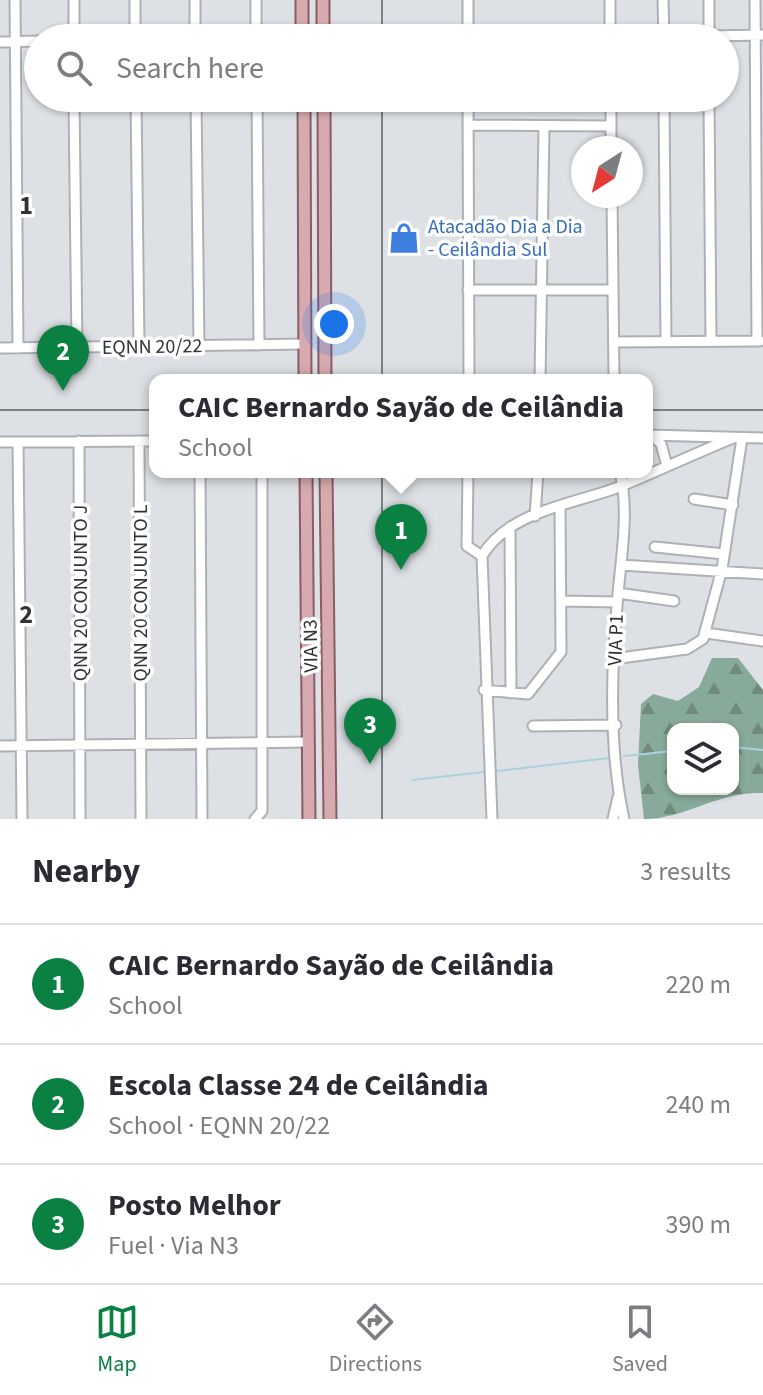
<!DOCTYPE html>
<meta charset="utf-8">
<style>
:root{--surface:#fff;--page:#f2f2f3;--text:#2b2b33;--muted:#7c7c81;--line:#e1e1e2;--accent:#0b8043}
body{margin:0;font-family:"Source Sans 3",sans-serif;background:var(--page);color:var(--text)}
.controls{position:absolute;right:24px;bottom:24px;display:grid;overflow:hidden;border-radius:16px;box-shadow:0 2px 6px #0004}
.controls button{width:72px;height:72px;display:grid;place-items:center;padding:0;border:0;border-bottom:2px solid var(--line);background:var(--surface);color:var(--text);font:40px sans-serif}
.compass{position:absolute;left:571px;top:136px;width:72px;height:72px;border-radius:50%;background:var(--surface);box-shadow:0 2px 6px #0004;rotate:216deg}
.you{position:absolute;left:334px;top:324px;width:28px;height:28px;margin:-20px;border:6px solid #fff;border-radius:50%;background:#1a73e8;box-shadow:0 0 0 12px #1a73e833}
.badge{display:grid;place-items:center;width:52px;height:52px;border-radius:50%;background:var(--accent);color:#fff;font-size:26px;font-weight:700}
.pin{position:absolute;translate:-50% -66px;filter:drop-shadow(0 2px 4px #0008)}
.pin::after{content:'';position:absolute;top:42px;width:28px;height:24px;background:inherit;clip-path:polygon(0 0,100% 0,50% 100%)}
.popup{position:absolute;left:149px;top:374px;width:504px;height:104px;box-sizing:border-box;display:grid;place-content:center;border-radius:16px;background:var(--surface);filter:drop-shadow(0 2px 6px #0005);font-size:26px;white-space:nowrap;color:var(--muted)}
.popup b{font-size:30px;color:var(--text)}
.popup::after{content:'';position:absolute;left:50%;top:100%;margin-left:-16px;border:16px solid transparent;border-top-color:var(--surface)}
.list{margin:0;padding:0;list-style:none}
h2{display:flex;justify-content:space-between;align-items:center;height:104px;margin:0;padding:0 32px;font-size:34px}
h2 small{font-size:26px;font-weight:400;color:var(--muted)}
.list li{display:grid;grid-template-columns:52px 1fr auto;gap:24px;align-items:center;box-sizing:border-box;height:120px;padding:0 32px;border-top:2px solid var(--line)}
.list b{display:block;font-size:30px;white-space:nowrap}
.list p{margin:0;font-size:26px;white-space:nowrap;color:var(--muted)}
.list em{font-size:26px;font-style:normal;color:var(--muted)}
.icon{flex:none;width:44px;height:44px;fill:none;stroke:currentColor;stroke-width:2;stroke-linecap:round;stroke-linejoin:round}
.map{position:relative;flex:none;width:763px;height:819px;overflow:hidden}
.search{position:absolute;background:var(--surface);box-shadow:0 2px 6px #0004;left:24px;right:24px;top:24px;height:88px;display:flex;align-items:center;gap:20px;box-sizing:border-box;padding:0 28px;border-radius:44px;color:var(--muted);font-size:30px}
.sheet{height:464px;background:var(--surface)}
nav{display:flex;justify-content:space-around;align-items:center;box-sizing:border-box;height:112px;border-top:2px solid var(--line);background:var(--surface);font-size:22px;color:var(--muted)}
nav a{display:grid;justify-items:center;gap:4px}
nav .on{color:var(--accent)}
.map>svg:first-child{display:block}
.forest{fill:url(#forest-firs);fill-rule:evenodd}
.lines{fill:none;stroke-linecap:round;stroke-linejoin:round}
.stream{stroke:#aad1dd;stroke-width:2}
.minor-casing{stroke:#adb1b4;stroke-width:13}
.major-casing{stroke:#8b5c63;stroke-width:15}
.minor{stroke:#fff;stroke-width:9}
.major{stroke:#d7aab0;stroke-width:11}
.grid{fill:none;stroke:#313234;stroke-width:2;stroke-opacity:0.55}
.labels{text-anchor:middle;stroke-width:7;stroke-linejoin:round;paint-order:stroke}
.shop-label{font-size:20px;fill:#366cbe;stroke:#fff;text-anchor:start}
.street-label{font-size:20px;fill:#313234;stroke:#fff}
.grid-label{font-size:26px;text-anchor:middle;font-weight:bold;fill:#313234;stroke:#fff;stroke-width:7;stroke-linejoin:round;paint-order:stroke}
</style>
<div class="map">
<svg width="763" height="819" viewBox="0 0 763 819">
<defs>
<pattern id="forest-firs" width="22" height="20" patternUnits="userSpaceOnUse" patternTransform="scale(2)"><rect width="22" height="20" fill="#88aa9a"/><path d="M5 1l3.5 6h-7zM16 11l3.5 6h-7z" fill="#708b7e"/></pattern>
</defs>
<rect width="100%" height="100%" fill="#dde1e5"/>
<!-- forest -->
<path class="forest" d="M 712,658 L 738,658 L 763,690 L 763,793 C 715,792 686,819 644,819 L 638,765 L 641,704 L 653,694 L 678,701 L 699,687 ZM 673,729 L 733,729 L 733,789 L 673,789 Z"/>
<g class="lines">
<!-- stream -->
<path class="stream" d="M 733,747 L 763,750
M 624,756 L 673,751
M 496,771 L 610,758
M 413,780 L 484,772"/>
<defs>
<path id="minor" d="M 15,0 L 18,348
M 135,0 L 135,38
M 195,0 L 195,38
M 256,0 L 256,38
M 468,0 L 468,38
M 610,0 L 610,38
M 663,0 L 664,38
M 709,0 L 709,38
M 755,0 L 757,341
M 74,38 L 74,0
M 597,38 L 763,35
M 0,42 L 38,41
M 74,98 L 77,347
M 136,98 L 139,346
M 196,98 L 199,346
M 257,98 L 259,345
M 468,98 L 469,380
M 611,98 L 611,148
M 664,98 L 666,341
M 709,98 L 711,341
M 468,125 L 611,126
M 612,196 L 614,380
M 468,290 L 613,290
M 614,342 L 760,341
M 0,348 L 304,344
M 540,380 L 544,127
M 647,435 L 763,438
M 652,436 L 661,444 L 667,466
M 79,441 L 80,819
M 139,441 L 141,819
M 0,442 L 155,441
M 18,442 L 22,819
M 200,472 L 202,819
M 468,472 L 467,546 L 482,556
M 620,472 C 630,515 620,562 617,606 C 611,674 609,752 624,819
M 694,499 L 733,505
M 535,516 L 538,472
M 510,527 L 511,693
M 655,547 L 724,554
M 482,556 C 510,509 578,504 624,485 C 660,470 696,453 733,438
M 482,556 L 492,819
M 621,565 L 763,574
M 618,593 L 674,601
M 562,601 L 617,602
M 706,633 L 763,641
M 613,659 L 687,649 L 703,639 L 722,569 L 742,438
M 484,690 L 528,694 L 561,652 L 560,506
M 533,726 L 616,725
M 0,746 L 308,742
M 255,819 L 262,811 L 262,472
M 613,819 L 618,797"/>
<path id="major" d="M 302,0 L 302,38
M 323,0 L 323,38
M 304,98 L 305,380
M 324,98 L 325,380
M 306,472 L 309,819
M 326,472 L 330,819"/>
</defs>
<!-- minor casing -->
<use href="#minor" class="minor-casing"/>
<!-- major casing -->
<use href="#major" class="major-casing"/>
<!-- minor -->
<use href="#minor" class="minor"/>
<!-- major -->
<use href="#major" class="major"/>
</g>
<!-- grid -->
<path class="grid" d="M 382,0 L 382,38M 382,98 L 382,819M 0,410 L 763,410"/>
<!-- icons -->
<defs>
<symbol id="shop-bare" viewBox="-9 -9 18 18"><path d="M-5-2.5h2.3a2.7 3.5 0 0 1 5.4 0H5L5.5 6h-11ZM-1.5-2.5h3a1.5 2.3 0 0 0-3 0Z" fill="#3f7fe0" stroke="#fff" stroke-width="2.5" paint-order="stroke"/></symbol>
</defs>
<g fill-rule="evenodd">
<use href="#shop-bare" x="382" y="216" width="44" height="44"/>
</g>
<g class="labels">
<!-- shop labels -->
<g class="shop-label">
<text x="428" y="233">Atacadão Dia a Dia<tspan x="428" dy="23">- Ceilândia Sul</tspan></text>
</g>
<!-- street labels -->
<g class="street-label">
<text transform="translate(152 346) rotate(-1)" y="7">EQNN 20/22</text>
<text transform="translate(80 593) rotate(-90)" y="7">QNN 20 CONJUNTO J</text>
<text transform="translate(140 593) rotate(-90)" y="7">QNN 20 CONJUNTO L</text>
<text transform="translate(615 640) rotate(-88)" y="7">VIA P1</text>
<text transform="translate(310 646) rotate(-91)" y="7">VIA N3</text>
</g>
</g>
<g class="grid-label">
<text x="26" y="214">1</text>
<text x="26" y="623">2</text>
</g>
</svg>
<div class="controls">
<button><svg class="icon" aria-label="layers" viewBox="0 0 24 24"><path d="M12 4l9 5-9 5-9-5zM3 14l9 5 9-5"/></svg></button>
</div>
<svg class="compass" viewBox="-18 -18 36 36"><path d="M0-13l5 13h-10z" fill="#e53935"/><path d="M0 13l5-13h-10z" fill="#7c7c81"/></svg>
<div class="you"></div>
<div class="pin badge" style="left:401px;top:570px">1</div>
<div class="popup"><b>CAIC Bernardo Sayão de Ceilândia</b>School</div>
<div class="pin badge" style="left:63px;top:391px">2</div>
<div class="pin badge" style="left:370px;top:764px">3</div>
<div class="search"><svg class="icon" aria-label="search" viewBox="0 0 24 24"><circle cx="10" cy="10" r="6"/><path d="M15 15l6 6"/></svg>Search here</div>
</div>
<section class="sheet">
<h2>Nearby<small>3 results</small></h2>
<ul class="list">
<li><span class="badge">1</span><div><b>CAIC Bernardo Sayão de Ceilândia</b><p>School</p></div><em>220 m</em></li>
<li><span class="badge">2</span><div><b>Escola Classe 24 de Ceilândia</b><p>School · EQNN 20/22</p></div><em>240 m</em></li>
<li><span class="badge">3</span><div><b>Posto Melhor</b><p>Fuel · Via N3</p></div><em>390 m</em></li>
</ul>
</section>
<nav>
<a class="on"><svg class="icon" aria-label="map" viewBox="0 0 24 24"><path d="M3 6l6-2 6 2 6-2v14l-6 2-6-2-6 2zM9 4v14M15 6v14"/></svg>Map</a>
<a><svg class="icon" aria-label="directions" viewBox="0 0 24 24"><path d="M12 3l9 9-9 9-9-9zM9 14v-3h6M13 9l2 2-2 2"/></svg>Directions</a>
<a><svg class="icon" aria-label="saved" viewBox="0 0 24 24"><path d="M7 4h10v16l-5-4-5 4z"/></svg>Saved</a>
</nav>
